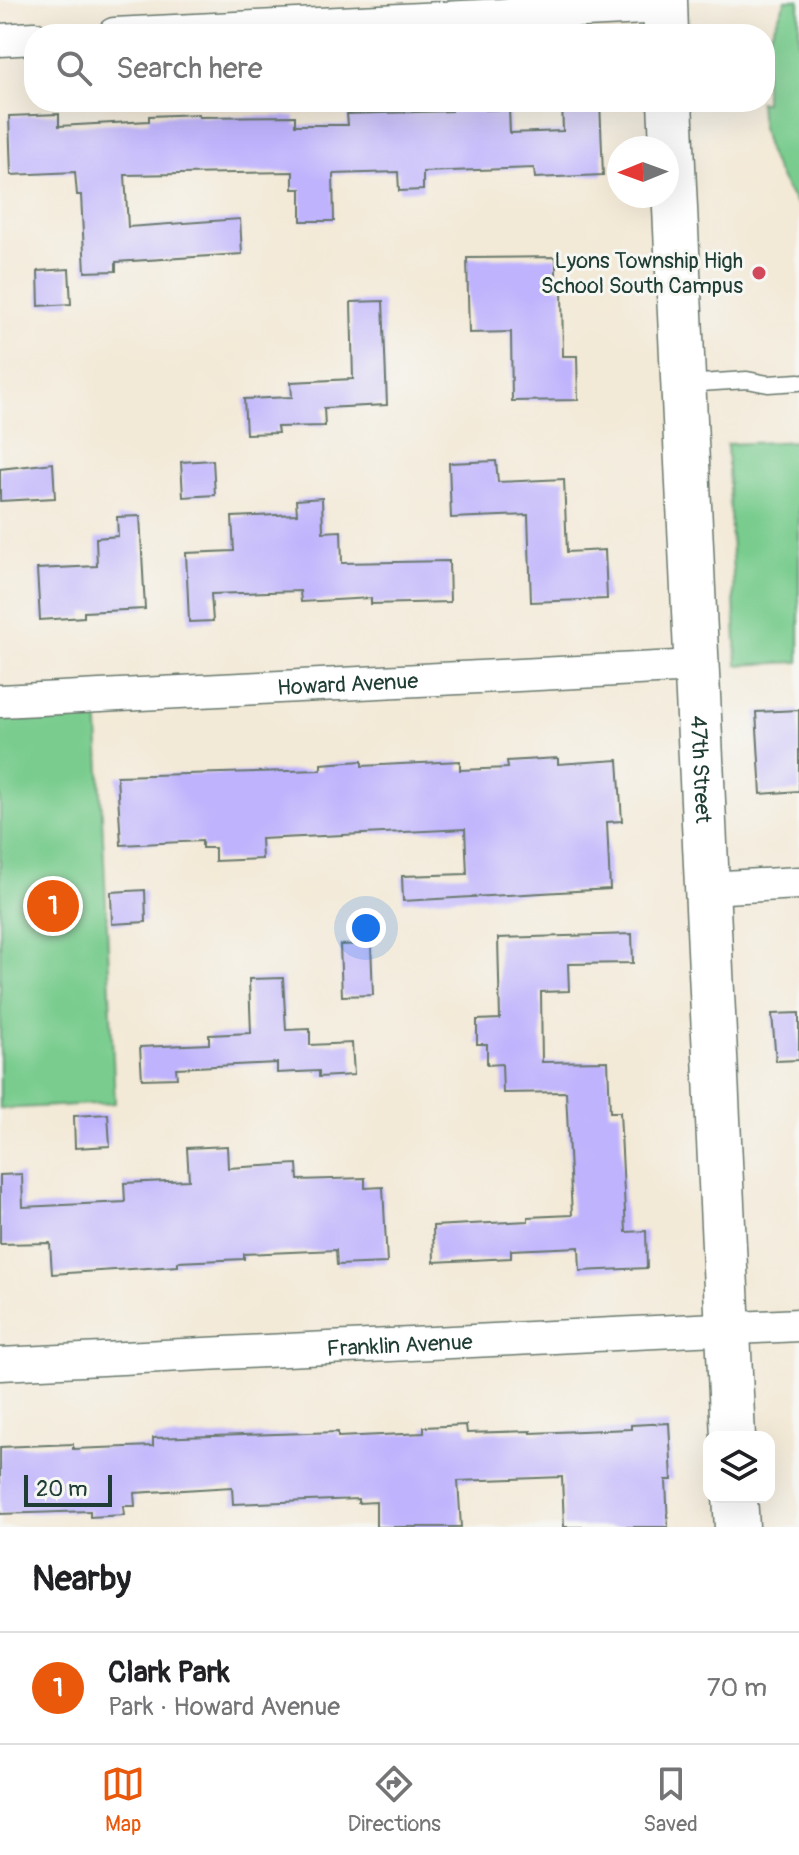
<!DOCTYPE html>
<meta charset="utf-8">
<style>
:root{--surface:#fff;--page:#f6f6f6;--text:#202124;--muted:#757577;--line:#e0e0e0;--accent:#ea580c}
body{margin:0;font-family:Pangolin,sans-serif;background:var(--page);color:var(--text)}
.controls{position:absolute;right:24px;bottom:24px;display:grid;overflow:hidden;border-radius:16px;box-shadow:0 8px 32px #0002}
.controls button{width:72px;height:72px;display:grid;place-items:center;padding:0;border:0;border-bottom:2px solid var(--line);background:var(--surface);color:var(--text);font:40px sans-serif}
.compass{position:absolute;left:607px;top:136px;width:72px;height:72px;border-radius:50%;background:var(--surface);box-shadow:0 8px 32px #0002;rotate:269deg}
.scale{position:absolute;left:24px;bottom:20px;width:88px;box-sizing:border-box;padding-left:8px;border:4px solid #1f3d34;border-top:0;font-size:22px;line-height:28px;white-space:nowrap;color:#1f3d34;-webkit-text-stroke:6px #f6f6f2;paint-order:stroke}
.you{position:absolute;left:366px;top:928px;width:28px;height:28px;margin:-20px;border:6px solid #fff;border-radius:50%;background:#1a73e8;box-shadow:0 0 0 12px #1a73e833}
.badge{display:grid;place-items:center;width:52px;height:52px;border-radius:50%;background:var(--accent);color:#fff;font-size:26px;font-weight:700}
.pin{position:absolute;translate:-50% -50%;border:4px solid #fff;box-shadow:0 2px 8px #0006}
.list{margin:0;padding:0;list-style:none}
h2{display:flex;justify-content:space-between;align-items:center;height:104px;margin:0;padding:0 32px;font-size:34px}
h2 small{font-size:26px;font-weight:400;color:var(--muted)}
.list li{display:grid;grid-template-columns:52px 1fr auto;gap:24px;align-items:center;box-sizing:border-box;height:112px;padding:0 32px;border-top:2px solid var(--line)}
.list b{display:block;font-size:30px;white-space:nowrap}
.list p{margin:0;font-size:26px;white-space:nowrap;color:var(--muted)}
.list em{font-size:26px;font-style:normal;color:var(--muted)}
.icon{flex:none;width:44px;height:44px;fill:none;stroke:currentColor;stroke-width:2;stroke-linecap:round;stroke-linejoin:round}
.map{position:relative;flex:none;width:799px;height:1527px;overflow:hidden}
.search{position:absolute;background:var(--surface);box-shadow:0 8px 32px #0002;left:24px;right:24px;top:24px;height:88px;display:flex;align-items:center;gap:20px;box-sizing:border-box;padding:0 28px;border-radius:32px;color:var(--muted);font-size:30px}
.sheet{height:216px;background:var(--surface)}
nav{display:flex;justify-content:space-around;align-items:center;box-sizing:border-box;height:112px;border-top:2px solid var(--line);background:var(--surface);font-size:22px;color:var(--muted)}
nav a{display:grid;justify-items:center;gap:4px}
nav .on{color:var(--accent)}
.map>svg:first-child{display:block}
.green{fill:#79cc8e;stroke:#4c8461;stroke-width:2}
.building{fill:#bfb3fd}
.lines{fill:none;stroke-linecap:round;stroke-linejoin:round}
.service-casing{stroke:#69796d;stroke-width:19}
.minor-casing{stroke:#69796d;stroke-width:35}
.secondary-casing{stroke:#69796d;stroke-width:47}
.service{stroke:#fff;stroke-width:16}
.minor{stroke:#fff;stroke-width:32}
.secondary{stroke:#fff;stroke-width:44}
.poi-dot{fill:#d1495b;stroke:#f6f6f2;stroke-width:3}
.labels{text-anchor:middle;stroke-width:6;stroke-linejoin:round;paint-order:stroke}
.poi-label{font-size:22px;fill:#1f3d34;stroke:#f6f6f2;text-anchor:end}
.street-label{font-size:22px;fill:#1f3d34;stroke:#f6f6f2}
</style>
<div class="map">
<svg width="799" height="1527" viewBox="0 0 799 1527">
<rect width="100%" height="100%" fill="#f6f6f2"/>
<filter id="ink" filterUnits="userSpaceOnUse"><feTurbulence type="fractalNoise" baseFrequency=".0125" numOctaves="2"/><feDisplacementMap in="SourceGraphic" scale="16" xChannelSelector="R" yChannelSelector="G"/><feConvolveMatrix kernelMatrix="1 2 1 2 8 2 1 2 1" color-interpolation-filters="sRGB"/></filter>
<filter id="wash" filterUnits="userSpaceOnUse"><feTurbulence type="fractalNoise" baseFrequency=".006" numOctaves="4" result="noise"/><feDisplacementMap in="SourceGraphic" scale="32" xChannelSelector="R" yChannelSelector="G"/><feGaussianBlur stdDeviation="1.8" result="paint"/><feColorMatrix in="noise" values="0 0 0 0 0 0 0 0 0 0 0 0 0 0 0 0 0 1.4 0 .05"/><feComposite in="paint" operator="in"/></filter>
<g filter="url(#wash)">
<rect width="100%" height="100%" fill="#f3e9d7"/>
<!-- green -->
<path class="green" d="M 786,0 L 799,0 L 799,207 C 776,177 760,140 759,102 L 765,102 L 765,46 Z
M 799,441 L 799,662 L 737,665 L 727,444 Z
M 97,704 L 115,1103 L 0,1109 L 0,709 Z"/>
<g id="blocks">
<!-- building -->
<path class="building" d="M 562,102 L 600,102 L 603,175 L 535,178 L 534,168 L 423,172 L 423,190 L 399,191 L 398,172 L 333,174 L 334,221 L 301,221 L 301,189 L 293,189 L 293,172 L 125,175 L 128,227 L 240,219 L 242,254 L 116,262 L 116,271 L 85,272 L 81,195 L 77,195 L 75,172 L 11,175 L 9,116 L 59,114 L 59,126 L 149,121 L 149,116 L 199,114 L 199,117 L 295,116 L 295,125 L 348,125 L 347,114 L 452,111 L 452,106 L 486,104 L 486,110 L 509,109 L 510,133 L 563,131 Z
M 556,257 L 556,288 L 562,288 L 563,356 L 577,356 L 578,400 L 512,401 L 511,332 L 469,333 L 467,258 Z
M 69,269 L 71,304 L 39,306 L 38,271 Z
M 383,301 L 387,405 L 324,408 L 325,426 L 277,427 L 278,433 L 246,434 L 244,399 L 292,397 L 291,382 L 353,379 L 351,302 Z
M 213,460 L 215,495 L 183,497 L 181,462 Z
M 496,461 L 498,482 L 564,479 L 567,552 L 605,550 L 607,599 L 531,602 L 528,515 L 451,518 L 449,463 Z
M 53,463 L 55,498 L 0,501 L 0,469 Z
M 322,498 L 323,532 L 341,531 L 342,563 L 449,561 L 450,602 L 371,604 L 371,598 L 301,602 L 300,591 L 211,594 L 213,621 L 189,622 L 186,553 L 234,551 L 232,517 L 297,514 L 296,500 Z
M 140,516 L 145,609 L 84,612 L 84,617 L 40,620 L 37,569 L 97,566 L 96,538 L 118,536 L 117,517 Z
M 799,710 L 799,791 L 761,794 L 756,712 Z
M 558,758 L 558,764 L 618,760 L 622,821 L 607,822 L 610,889 L 403,901 L 402,876 L 467,874 L 465,829 L 261,839 L 262,859 L 215,861 L 215,848 L 202,848 L 202,841 L 121,845 L 117,776 L 321,770 L 321,764 L 362,761 L 362,766 L 460,761 L 460,770 L 508,768 L 507,761 Z
M 145,890 L 146,922 L 112,924 L 111,892 Z
M 632,934 L 633,963 L 568,964 L 569,991 L 541,992 L 542,1062 L 608,1061 L 610,1112 L 620,1112 L 626,1232 L 646,1231 L 647,1268 L 580,1271 L 579,1247 L 511,1250 L 511,1258 L 434,1262 L 433,1226 L 528,1221 L 528,1217 L 572,1215 L 566,1092 L 503,1093 L 502,1064 L 487,1065 L 487,1044 L 477,1044 L 477,1020 L 500,1019 L 498,938 Z
M 371,944 L 373,995 L 342,996 L 340,945 Z
M 283,978 L 286,1030 L 310,1029 L 310,1045 L 352,1043 L 354,1075 L 319,1077 L 319,1071 L 277,1073 L 277,1063 L 176,1068 L 177,1078 L 142,1079 L 140,1047 L 209,1044 L 209,1035 L 251,1033 L 249,979 Z
M 799,1013 L 799,1060 L 776,1061 L 772,1014 Z
M 108,1114 L 110,1146 L 75,1148 L 74,1116 Z
M 227,1146 L 228,1168 L 297,1164 L 298,1180 L 365,1178 L 365,1188 L 383,1187 L 387,1263 L 337,1265 L 336,1250 L 244,1254 L 244,1259 L 178,1262 L 178,1266 L 52,1274 L 50,1243 L 0,1244 L 0,1175 L 22,1174 L 23,1207 L 125,1202 L 124,1183 L 189,1180 L 187,1148 Z
M 669,1423 L 672,1480 L 666,1480 L 668,1527 L 564,1527 L 562,1477 L 458,1481 L 461,1527 L 376,1527 L 376,1502 L 358,1503 L 358,1499 L 233,1504 L 232,1487 L 134,1493 L 135,1506 L 123,1506 L 124,1515 L 90,1517 L 90,1511 L 0,1514 L 0,1447 L 73,1444 L 73,1449 L 153,1446 L 153,1438 L 338,1432 L 338,1437 L 424,1433 L 424,1427 L 466,1425 L 467,1433 L 531,1431 L 531,1433 L 631,1429 L 631,1425 Z"/>
</g>
</g>
<g filter="url(#ink)">
<use href="#blocks" fill-opacity="0" stroke="#69796d" stroke-width="2"/>
<g class="lines">
<defs>
<path id="service" d="M 684,384 L 747,380 L 768,384 L 799,382"/>
<g id="minor">
<path d="M 114,34 L 665,7"/>
<path d="M 0,40 L 34,38"/>
<path id="s1" d="M 0,701 L 696,666"/>
<path d="M 706,888 L 799,883"/>
<path id="s2" d="M 0,1364 L 799,1325"/>
</g>
<g id="secondary">
<path d="M 665,0 L 666,34"/>
<path id="s3" d="M 670,102 L 733,1437"/>
<path d="M 735,1497 L 737,1527"/>
</g>
</defs>
<!-- service casing -->
<use href="#service" class="service-casing"/>
<!-- minor casing -->
<use href="#minor" class="minor-casing"/>
<!-- secondary casing -->
<use href="#secondary" class="secondary-casing"/>
<!-- service -->
<use href="#service" class="service"/>
<!-- minor -->
<use href="#minor" class="minor"/>
<!-- secondary -->
<use href="#secondary" class="secondary"/>
</g>
</g>
<!-- markers -->
<circle class="poi-dot" cx="759" cy="273" r="8"/>
<g class="labels">
<!-- poi labels -->
<g class="poi-label">
<text x="743" y="268">Lyons Township High<tspan x="743" dy="25">School South Campus</tspan></text>
</g>
<!-- street labels -->
<g class="street-label">
<text dy="8" stroke="none"><textPath href="#s1" startOffset="348">Howard Avenue</textPath></text>
<text dy="8" stroke="none"><textPath href="#s3" startOffset="668">47th Street</textPath></text>
<text dy="8" stroke="none"><textPath href="#s2" startOffset="400">Franklin Avenue</textPath></text>
</g>
</g>
</svg>
<div class="controls">
<button><svg class="icon" aria-label="layers" viewBox="0 0 24 24"><path d="M12 4l9 5-9 5-9-5zM3 14l9 5 9-5"/></svg></button>
</div>
<svg class="compass" viewBox="-18 -18 36 36"><path d="M0-13l5 13h-10z" fill="#e53935"/><path d="M0 13l5-13h-10z" fill="#757577"/></svg>
<div class="scale">20 m</div>
<div class="you"></div>
<div class="pin badge" style="left:53px;top:906px">1</div>
<div class="search"><svg class="icon" aria-label="search" viewBox="0 0 24 24"><circle cx="10" cy="10" r="6"/><path d="M15 15l6 6"/></svg>Search here</div>
</div>
<section class="sheet">
<h2>Nearby<small></small></h2>
<ul class="list">
<li><span class="badge">1</span><div><b>Clark Park</b><p>Park · Howard Avenue</p></div><em>70 m</em></li>
</ul>
</section>
<nav>
<a class="on"><svg class="icon" aria-label="map" viewBox="0 0 24 24"><path d="M3 6l6-2 6 2 6-2v14l-6 2-6-2-6 2zM9 4v14M15 6v14"/></svg>Map</a>
<a><svg class="icon" aria-label="directions" viewBox="0 0 24 24"><path d="M12 3l9 9-9 9-9-9zM9 14v-3h6M13 9l2 2-2 2"/></svg>Directions</a>
<a><svg class="icon" aria-label="saved" viewBox="0 0 24 24"><path d="M7 4h10v16l-5-4-5 4z"/></svg>Saved</a>
</nav>
